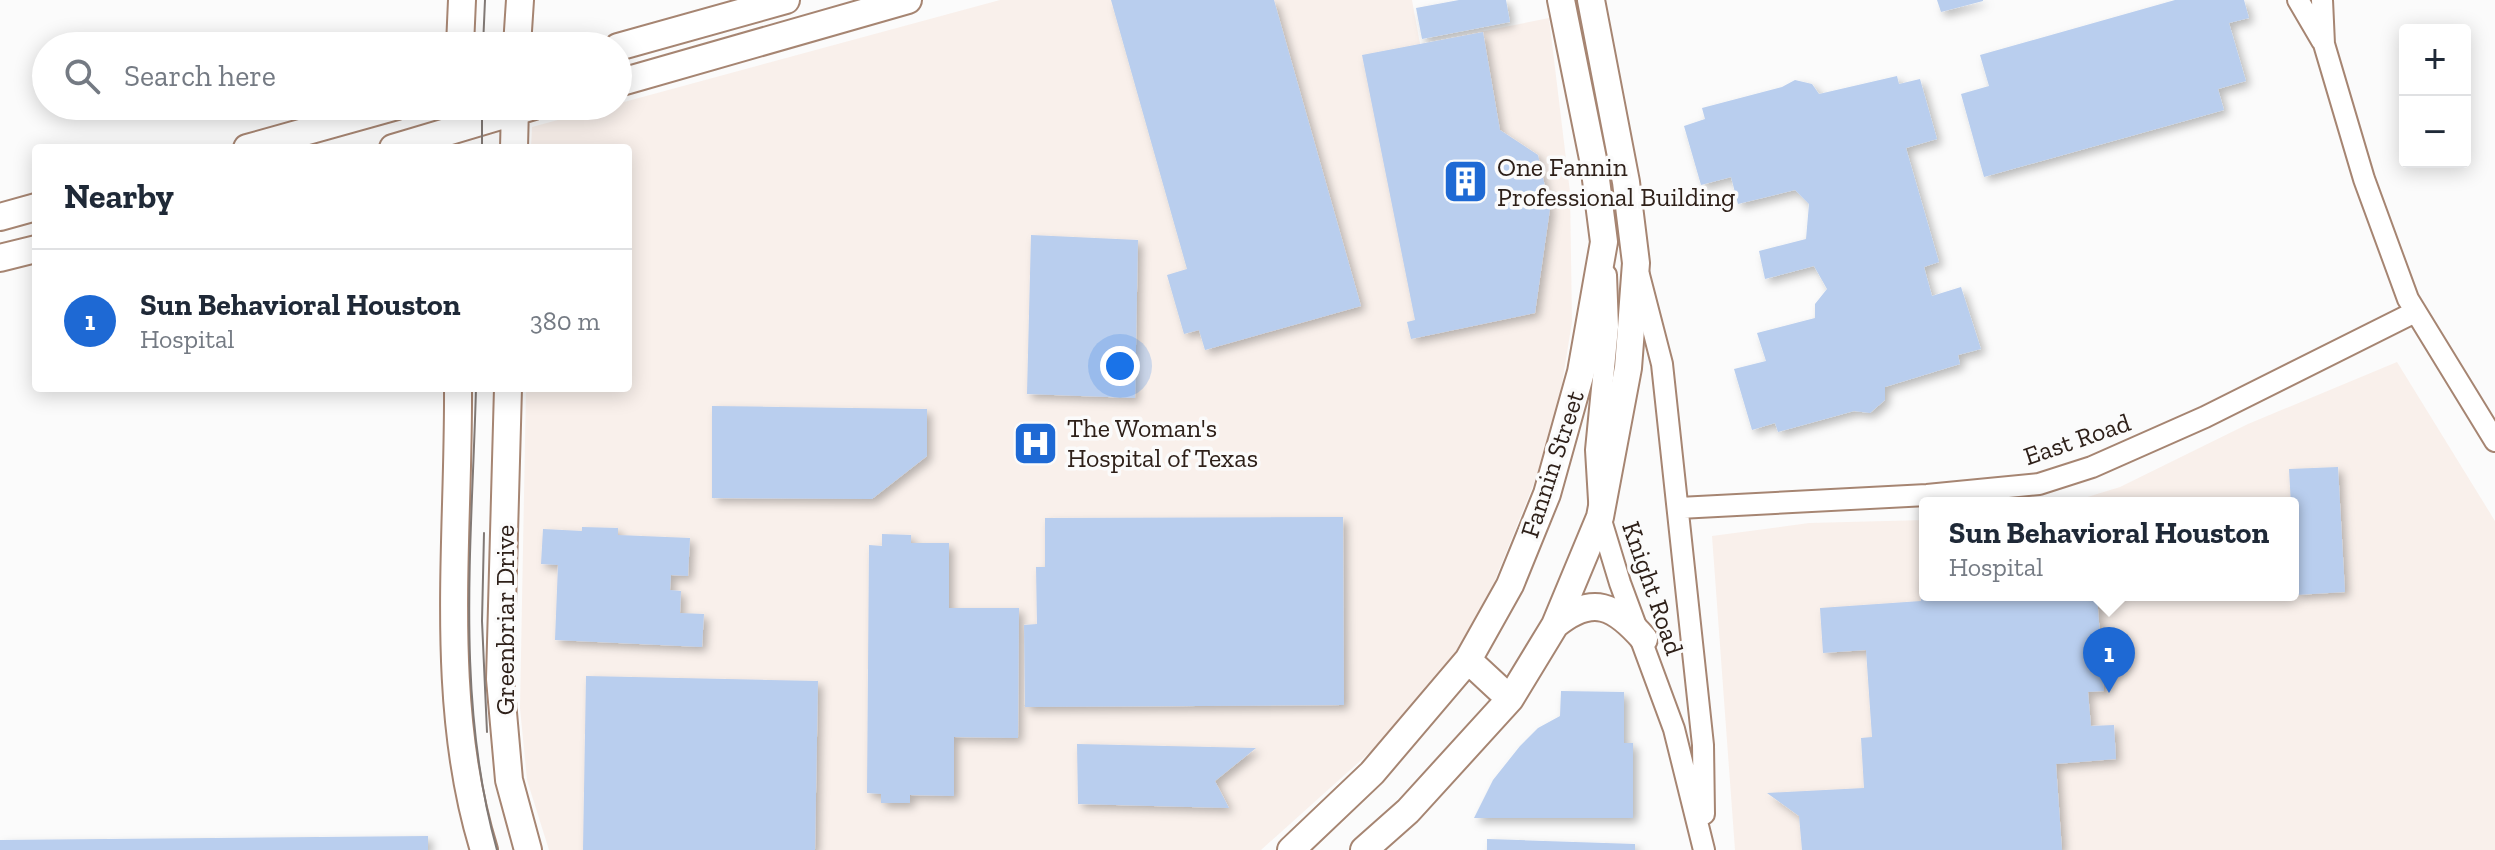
<!DOCTYPE html>
<meta charset="utf-8">
<style>
:root{--surface:#fff;--page:#f6f6f7;--text:#1f2937;--muted:#747a83;--line:#e0e1e3;--accent:#1e69d4}
body{margin:0;font-family:"Zilla Slab",serif;background:var(--page);color:var(--text)}
.controls{position:absolute;right:24px;top:24px;display:grid;overflow:hidden;border-radius:8px;box-shadow:0 4px 20px #0003}
.controls button{width:72px;height:72px;display:grid;place-items:center;padding:0;border:0;border-bottom:2px solid var(--line);background:var(--surface);color:var(--text);font:40px sans-serif}
.you{position:absolute;left:1120px;top:366px;width:28px;height:28px;margin:-20px;border:6px solid #fff;border-radius:50%;background:#1a73e8;box-shadow:0 0 0 12px #1a73e833}
.badge{display:grid;place-items:center;width:52px;height:52px;border-radius:50%;background:var(--accent);color:#fff;font-size:26px;font-weight:700}
.pin{position:absolute;translate:-50% -66px;filter:drop-shadow(0 2px 4px #0008)}
.pin::after{content:'';position:absolute;top:42px;width:28px;height:24px;background:inherit;clip-path:polygon(0 0,100% 0,50% 100%)}
.popup{position:absolute;left:1919px;top:497px;width:380px;height:104px;box-sizing:border-box;display:grid;place-content:center;border-radius:8px;background:var(--surface);filter:drop-shadow(0 2px 6px #0005);font-size:26px;white-space:nowrap;color:var(--muted)}
.popup b{font-size:30px;color:var(--text)}
.popup::after{content:'';position:absolute;left:50%;top:100%;margin-left:-16px;border:16px solid transparent;border-top-color:var(--surface)}
.list{margin:0;padding:0;list-style:none}
h2{display:flex;justify-content:space-between;align-items:center;height:104px;margin:0;padding:0 32px;font-size:34px}
h2 small{font-size:26px;font-weight:400;color:var(--muted)}
.list li{display:grid;grid-template-columns:52px 1fr auto;gap:24px;align-items:center;box-sizing:border-box;height:144px;padding:0 32px;border-top:2px solid var(--line)}
.list b{display:block;font-size:30px;white-space:nowrap}
.list p{margin:0;font-size:26px;white-space:nowrap;color:var(--muted)}
.list em{font-size:26px;font-style:normal;color:var(--muted)}
.icon{flex:none;width:44px;height:44px;fill:none;stroke:currentColor;stroke-width:2;stroke-linecap:round;stroke-linejoin:round}
.map{position:relative;flex:none;width:2495px;height:850px;overflow:hidden}
.search{position:absolute;background:var(--surface);box-shadow:0 4px 20px #0003;left:32px;top:32px;width:600px;height:88px;display:flex;align-items:center;gap:20px;box-sizing:border-box;padding:0 28px;border-radius:44px;color:var(--muted);font-size:30px}
.panel{position:absolute;background:var(--surface);box-shadow:0 4px 20px #0003;left:32px;top:144px;width:600px;height:248px;border-radius:8px}
.map>svg:first-child{display:block}
.built{fill:#f9f0eb}
.building{fill:#b9ceee;filter:url(#shadow)}
.lines{fill:none;stroke-linecap:round;stroke-linejoin:round}
.minor-casing{stroke:#a68572;stroke-width:24}
.major-casing{stroke:#a68572;stroke-width:30}
.minor{stroke:#fff;stroke-width:20}
.major{stroke:#fff;stroke-width:26}
.tram{stroke:#817975;stroke-width:2}
.labels{text-anchor:middle;stroke-width:7;stroke-linejoin:round;paint-order:stroke}
.poi-label{font-size:26px;fill:#2e2019;stroke:#fbfbfb;text-anchor:start}
.street-label{font-size:26px;fill:#2e2019;stroke:#fbfbfb}
</style>
<div class="map">
<svg width="2495" height="850" viewBox="0 0 2495 850">
<defs>
<filter id="shadow"><feDropShadow dx="4.5" dy="4.5" stdDeviation="4" flood-color="#0004"/></filter>
</defs>
<rect width="100%" height="100%" fill="#fbfbfb"/>
<!-- built -->
<path class="built" d="M 1000,0 L 1412,0 L 1420,44 L 1549,18 L 1570,192 L 1572,322 L 1559,402 L 1534,483 L 1487,600 L 1446,667 L 1379,744 L 1261,850 L 549,850 L 527,780 L 520,708 L 526,388 L 628,388 L 628,148 L 531,148 L 532,127 Z
M 2397,362 L 2495,521 L 2495,850 L 1735,850 L 1712,536 L 1809,523 L 1925,520 L 1925,595 L 2293,595 L 2293,503 L 2068,503 L 2120,487 L 2248,424 Z"/>
<!-- building -->
<path class="building" d="M 1111,0 L 1274,0 L 1361,306 L 1205,350 L 1199,330 L 1184,334 L 1167,275 L 1187,269 Z
M 1459,0 L 1506,0 L 1510,22 L 1422,39 L 1416,8 Z
M 1937,0 L 1983,0 L 1983,1 L 1941,12 Z
M 2175,0 L 2244,0 L 2249,18 L 2229,23 L 2246,81 L 2218,89 L 2224,110 L 1984,177 L 1961,94 L 1989,86 L 1980,55 Z
M 1483,32 L 1500,130 L 1538,155 L 1550,209 L 1535,313 L 1411,339 L 1407,322 L 1415,320 L 1362,55 Z
M 1897,76 L 1899,84 L 1920,79 L 1937,139 L 1906,148 L 1939,262 L 1924,267 L 1932,296 L 1961,287 L 1981,349 L 1958,355 L 1960,364 L 1885,387 L 1885,400 L 1870,413 L 1854,411 L 1778,432 L 1775,423 L 1752,430 L 1734,369 L 1766,361 L 1757,333 L 1815,318 L 1815,304 L 1827,289 L 1814,266 L 1765,279 L 1759,251 L 1806,239 L 1809,204 L 1795,190 L 1738,204 L 1731,177 L 1701,185 L 1684,126 L 1705,119 L 1702,108 L 1782,87 L 1795,80 L 1812,84 L 1819,94 Z
M 1031,235 L 1138,240 L 1135,398 L 1027,394 Z
M 712,406 L 927,409 L 927,456 L 872,499 L 712,498 Z
M 2338,467 L 2345,592 L 2296,595 L 2289,469 Z
M 1343,517 L 1344,705 L 1025,707 L 1024,625 L 1037,624 L 1036,567 L 1045,567 L 1045,518 Z
M 582,527 L 618,528 L 618,535 L 690,538 L 688,576 L 671,575 L 670,590 L 681,591 L 680,613 L 704,614 L 702,647 L 555,640 L 558,565 L 541,564 L 543,529 L 582,531 Z
M 882,534 L 911,535 L 911,543 L 949,543 L 949,608 L 1019,608 L 1018,738 L 954,737 L 954,796 L 910,795 L 910,803 L 881,803 L 881,794 L 867,793 L 869,545 L 882,546 Z
M 1925,577 L 1925,595 L 2097,595 L 2104,691 L 2088,692 L 2091,726 L 2114,725 L 2116,759 L 2056,764 L 2062,850 L 1802,850 L 1799,816 L 1767,793 L 1864,788 L 1861,738 L 1872,737 L 1866,650 L 1823,653 L 1820,608 L 1921,601 L 1920,578 Z
M 586,676 L 818,681 L 815,850 L 583,850 Z
M 1561,691 L 1624,692 L 1624,743 L 1633,743 L 1633,818 L 1474,818 L 1493,780 L 1520,746 L 1538,728 L 1560,716 Z
M 1077,744 L 1256,748 L 1215,781 L 1229,808 L 1078,804 Z
M 428,836 L 428,850 L 0,850 L 0,840 Z
M 1487,839 L 1635,844 L 1635,850 L 1487,850 Z"/>
<g class="lines">
<defs>
<path id="minor" d="M 2298,0 L 2322,41
M 2322,0 L 2324,44 L 2364,179 L 2408,299 L 2495,441
M 1606,275 L 1608,327 L 1596,450 L 1600,517 L 1620,583 L 1674,729 L 1704,850
M 1639,275 L 1662,364 L 1703,745 L 1704,814
M 1679,508 L 1927,495 L 2039,484 L 2092,467 L 2205,417 L 2415,312"/>
<path id="major" d="M 460,46 L 462,0
M 517,46 L 520,0
M 618,47 L 786,0
M 618,83 L 908,0
M 247,148 L 397,106
M 393,148 L 534,106
M 514,148 L 515,106
M 0,217 L 36,207
M 0,258 L 36,249
M 458,388 C 459,541 438,702 484,850
M 508,388 L 500,679 L 509,780 L 528,850
M 1555,625 C 1593,594 1615,606 1644,639
M 1468,660 L 1510,699
M 1291,850 L 1372,773 L 1468,660 L 1510,585 L 1547,494 L 1581,372 L 1604,242 L 1594,164 L 1561,0
M 1364,850 L 1408,811 L 1510,699 L 1555,625 L 1600,517 L 1628,368 L 1636,263 L 1626,182 L 1591,0"/>
</defs>
<!-- minor casing -->
<use href="#minor" class="minor-casing"/>
<!-- major casing -->
<use href="#major" class="major-casing"/>
<!-- minor -->
<use href="#minor" class="minor"/>
<!-- major -->
<use href="#major" class="major"/>
<!-- tram -->
<path class="tram" d="M 483,46 L 485,0
M 482,106 L 482,148
M 476,388 C 472,541 455,700 497,850
M 484,533 L 482,621 L 487,732"/>
</g>
<!-- icons -->
<defs>
<symbol id="building-square" viewBox="-11 -11 22 22"><rect x="-9" y="-9" width="18" height="18" rx="4" fill="#1e69d4" stroke="#fbfbfb"/><path d="M-4-6H4V6H1V3H-1V6H-4ZM-2.5-4.3h1.7v1.8h-1.7ZM.8-4.3h1.7v1.8H.8ZM-2.5-1h1.7V.8h-1.7ZM.8-1h1.7V.8H.8Z" fill="#fff"/></symbol>
<symbol id="hospital-square" viewBox="-11 -11 22 22"><rect x="-9" y="-9" width="18" height="18" rx="4" fill="#1e69d4" stroke="#fbfbfb"/><path d="M-5-5h3v3.5h4V-5h3V5h-3V1.5h-4V5h-3Z" fill="#fff"/></symbol>
</defs>
<g fill-rule="evenodd">
<use href="#building-square" x="1440" y="156" width="51" height="51"/>
<use href="#hospital-square" x="1010" y="418" width="51" height="51"/>
</g>
<g class="labels">
<!-- poi labels -->
<g class="poi-label">
<text x="1497" y="176">One Fannin<tspan x="1497" dy="30">Professional Building</tspan></text>
<text x="1067" y="437">The Woman's<tspan x="1067" dy="30">Hospital of Texas</tspan></text>
</g>
<!-- street labels -->
<g class="street-label">
<text transform="translate(2077 439) rotate(-19)" y="9">East Road</text>
<text transform="translate(1552 464) rotate(-72)" y="9">Fannin Street</text>
<text transform="translate(1653 588) rotate(71)" y="9">Knight Road</text>
<text transform="translate(505 620) rotate(-90)" y="9">Greenbriar Drive</text>
</g>
</g>
</svg>
<div class="controls">
<button>+</button>
<button>−</button>
</div>
<div class="you"></div>
<div class="pin badge" style="left:2109px;top:693px">1</div>
<div class="popup"><b>Sun Behavioral Houston</b>Hospital</div>
<div class="search"><svg class="icon" aria-label="search" viewBox="0 0 24 24"><circle cx="10" cy="10" r="6"/><path d="M15 15l6 6"/></svg>Search here</div>
<section class="panel">
<h2>Nearby<small></small></h2>
<ul class="list">
<li><span class="badge">1</span><div><b>Sun Behavioral Houston</b><p>Hospital</p></div><em>380 m</em></li>
</ul>
</section>
</div>
